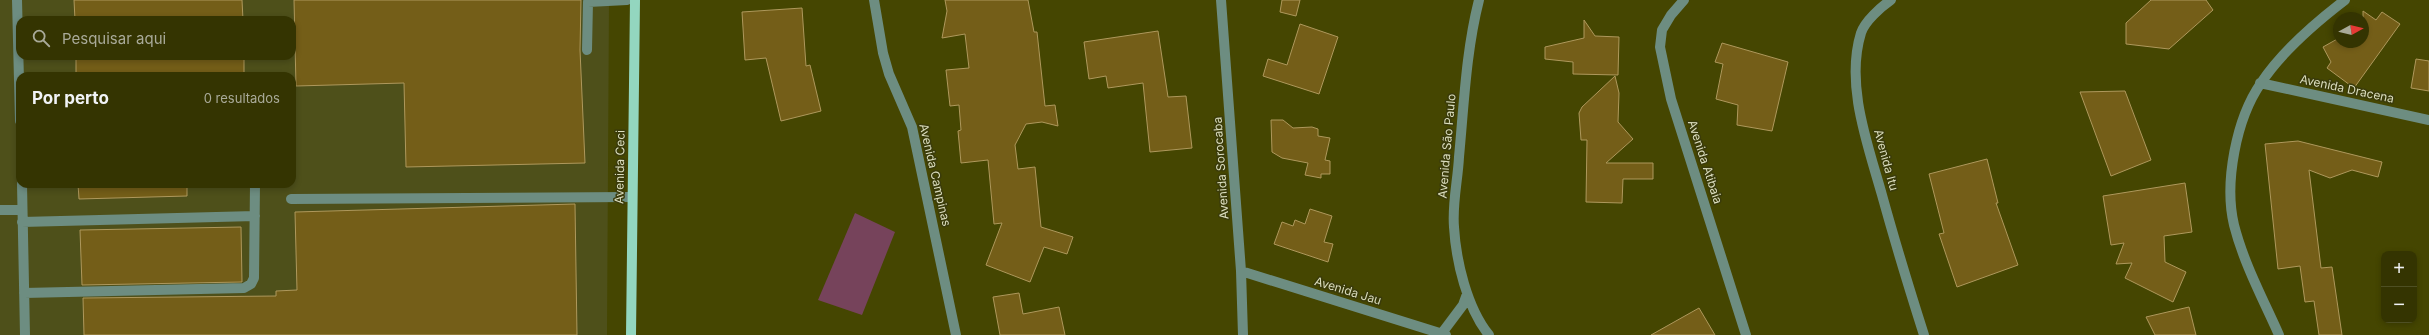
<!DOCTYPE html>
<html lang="pt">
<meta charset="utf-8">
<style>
:root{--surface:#343401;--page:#3f3f10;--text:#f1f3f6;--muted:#a9aa99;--line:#4e4f23}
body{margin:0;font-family:Inter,sans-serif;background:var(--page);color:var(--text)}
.controls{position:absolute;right:12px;bottom:12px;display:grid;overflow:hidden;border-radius:8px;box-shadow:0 2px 6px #0003}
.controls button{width:36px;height:36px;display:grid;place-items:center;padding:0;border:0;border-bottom:1px solid var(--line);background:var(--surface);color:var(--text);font:20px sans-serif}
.compass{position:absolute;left:2333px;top:12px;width:36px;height:36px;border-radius:50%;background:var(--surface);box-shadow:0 2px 6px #0003;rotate:82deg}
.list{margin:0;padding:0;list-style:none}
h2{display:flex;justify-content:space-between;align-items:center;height:52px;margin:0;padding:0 16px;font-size:17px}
h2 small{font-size:13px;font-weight:400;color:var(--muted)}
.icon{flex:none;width:22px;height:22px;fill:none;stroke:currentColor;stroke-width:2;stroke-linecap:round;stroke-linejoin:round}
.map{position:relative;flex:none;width:2429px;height:335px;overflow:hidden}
.search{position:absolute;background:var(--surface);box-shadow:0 2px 6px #0003;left:16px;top:16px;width:280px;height:44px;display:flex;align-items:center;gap:10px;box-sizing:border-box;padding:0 14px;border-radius:12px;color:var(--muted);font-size:15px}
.panel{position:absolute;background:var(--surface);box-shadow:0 2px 6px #0003;left:16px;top:72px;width:280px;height:116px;border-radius:12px}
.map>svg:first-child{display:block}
.built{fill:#4e501a;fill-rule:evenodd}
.green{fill:#76435b}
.building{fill:#745e18;stroke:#ae985c}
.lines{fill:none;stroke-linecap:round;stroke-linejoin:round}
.minor{stroke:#6d8d81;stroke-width:10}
.major{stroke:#93d6bf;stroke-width:10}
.labels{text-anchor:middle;stroke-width:3;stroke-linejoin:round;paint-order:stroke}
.street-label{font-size:12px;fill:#dbddbe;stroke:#3a3b0b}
</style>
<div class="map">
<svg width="2429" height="335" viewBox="0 0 2429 335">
<rect width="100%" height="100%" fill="#454601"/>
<!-- built -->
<path class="built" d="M 0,0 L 609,0 L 607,335 L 0,335 ZM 20,20 L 292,20 L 292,56 L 20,56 ZM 20,76 L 292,76 L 292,184 L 20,184 Z"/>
<!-- green -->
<path class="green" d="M 855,213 L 895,232 L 862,315 L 818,300 Z"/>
<!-- building -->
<path class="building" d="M 74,0 L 242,0 L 243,20 L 75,20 Z
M 294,0 L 581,0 L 580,50 L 585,163 L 406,167 L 404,83 L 296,86 Z
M 945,0 L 1028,0 L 1034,32 L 1037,32 L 1045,106 L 1055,105 L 1058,126 L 1042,122 L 1026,124 L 1015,145 L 1018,169 L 1035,167 L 1041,227 L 1073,237 L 1067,254 L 1044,247 L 1030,282 L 986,265 L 1002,223 L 994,224 L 988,160 L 961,163 L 958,131 L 961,130 L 959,105 L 950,106 L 946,70 L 969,68 L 965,34 L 942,38 L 947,11 Z
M 1282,0 L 1300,0 L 1296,16 L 1280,12 Z
M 2151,0 L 2206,0 L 2213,10 L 2169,49 L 2126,44 L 2126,23 Z
M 802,8 L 806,66 L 810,65 L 821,111 L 781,121 L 766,58 L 745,60 L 742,12 Z
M 2363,11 L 2376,20 L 2382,12 L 2400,24 L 2354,88 L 2327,68 L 2331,62 L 2323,47 L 2339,38 L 2339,42 L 2363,42 Z
M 1584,20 L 1595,36 L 1619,37 L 1618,75 L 1573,74 L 1573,62 L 1545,59 L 1545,47 L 1584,38 Z
M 1300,24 L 1338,37 L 1319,94 L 1263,76 L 1268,59 L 1287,65 Z
M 1158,31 L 1168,97 L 1186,96 L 1192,148 L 1150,152 L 1143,83 L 1108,88 L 1106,76 L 1089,79 L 1084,42 Z
M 1722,43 L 1788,62 L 1772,131 L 1737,125 L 1738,105 L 1716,99 L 1723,64 L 1715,62 Z
M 76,56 L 244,56 L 244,75 L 76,76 Z
M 2416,59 L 2429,61 L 2429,91 L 2411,88 Z
M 1615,76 L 1619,93 L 1618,122 L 1633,139 L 1606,163 L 1653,163 L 1653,179 L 1623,179 L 1622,203 L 1586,202 L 1587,140 L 1581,140 L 1579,113 L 1582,107 Z
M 2125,91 L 2151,160 L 2111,176 L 2080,92 Z
M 1271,120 L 1283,120 L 1293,128 L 1312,127 L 1318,129 L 1318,136 L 1330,138 L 1325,160 L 1330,161 L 1330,174 L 1321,174 L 1321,178 L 1305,175 L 1308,163 L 1282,158 L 1272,152 Z
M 2298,141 L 2382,162 L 2378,177 L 2352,170 L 2330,178 L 2309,170 L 2321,268 L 2332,267 L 2342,335 L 2319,335 L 2314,301 L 2305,302 L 2300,266 L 2278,269 L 2265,144 Z
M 1987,159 L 1998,203 L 1996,203 L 2018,265 L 1957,287 L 1939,234 L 1944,233 L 1929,174 Z
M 2185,183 L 2192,232 L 2164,236 L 2165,262 L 2186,272 L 2173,302 L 2125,278 L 2132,263 L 2116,264 L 2124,243 L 2111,245 L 2103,196 Z
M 78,184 L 187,184 L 187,196 L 79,199 Z
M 575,204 L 577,335 L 84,335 L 83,298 L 276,296 L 276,291 L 297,290 L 295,212 Z
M 1310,209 L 1332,216 L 1324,242 L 1333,244 L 1328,262 L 1274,244 L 1282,222 L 1293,226 L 1295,220 L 1305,224 Z
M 241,227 L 242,282 L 82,285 L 80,230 Z
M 1019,293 L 1023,314 L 1059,307 L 1065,335 L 1000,335 L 993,297 Z
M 2189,307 L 2196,335 L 2155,335 L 2146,317 Z
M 1699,308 L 1715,335 L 1651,335 Z"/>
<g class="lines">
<!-- minor -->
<path class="minor" d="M 17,0 L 20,121
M 874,0 L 883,53 L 889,74 L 912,127 L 956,335
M 1221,0 L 1241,271 L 1243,335
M 1479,0 C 1466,51 1464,104 1459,157 C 1458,179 1452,204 1454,227 C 1456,261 1467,308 1489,335
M 1684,0 L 1671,15 L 1662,30 L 1660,47 L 1671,99 L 1746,335
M 1891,0 C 1881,7 1865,21 1861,33 C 1845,85 1868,145 1882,195 C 1895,242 1909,288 1924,335
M 587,50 L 588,2 L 627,0
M 2260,83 L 2429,120
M 22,184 L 25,335
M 291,199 L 632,197
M 0,210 L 22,210
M 22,222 L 255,216
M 1241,271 L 1446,335
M 24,293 L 244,288 L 251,284 L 254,278 L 255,184
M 1442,333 L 1463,305 L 1467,294
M 2279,335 C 2263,299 2244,264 2234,225 C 2224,183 2236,119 2261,83 C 2282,51 2315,23 2345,0"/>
<!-- major -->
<path class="major" d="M 631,335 L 635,0"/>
</g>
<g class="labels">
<!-- street labels -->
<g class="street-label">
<text transform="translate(2347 89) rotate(12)" y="4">Avenida Dracena</text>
<text transform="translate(1447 146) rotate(-85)" y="4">Avenida São Paulo</text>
<text transform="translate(1886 160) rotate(75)" y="4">Avenida Itu</text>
<text transform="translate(1705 162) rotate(72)" y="4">Avenida Atibaia</text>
<text transform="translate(620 167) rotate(-89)" y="4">Avenida Ceci</text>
<text transform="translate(1221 168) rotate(-94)" y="4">Avenida Sorocaba</text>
<text transform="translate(935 175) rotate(77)" y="4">Avenida Campinas</text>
<text transform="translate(1348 291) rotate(17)" y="4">Avenida Jau</text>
</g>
</g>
</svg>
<div class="controls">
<button>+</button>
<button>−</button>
</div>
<svg class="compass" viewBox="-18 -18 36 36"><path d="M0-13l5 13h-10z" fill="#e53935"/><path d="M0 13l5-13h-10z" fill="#a9aa99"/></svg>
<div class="search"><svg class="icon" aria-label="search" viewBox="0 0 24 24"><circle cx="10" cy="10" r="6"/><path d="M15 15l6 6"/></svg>Pesquisar aqui</div>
<section class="panel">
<h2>Por perto<small>0 resultados</small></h2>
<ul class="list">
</ul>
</section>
</div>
